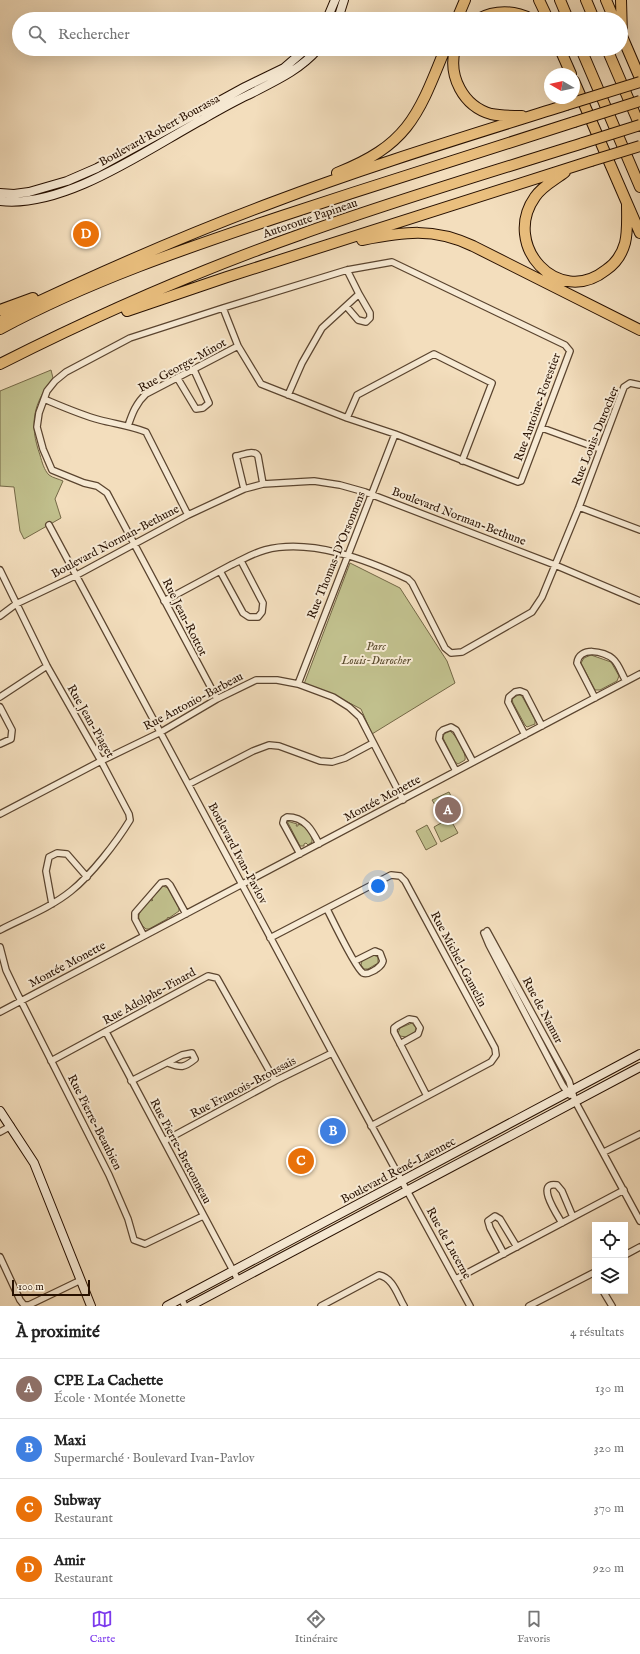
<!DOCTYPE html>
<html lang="fr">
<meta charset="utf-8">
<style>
:root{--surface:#fff;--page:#f2f2f2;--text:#222;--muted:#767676;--line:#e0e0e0;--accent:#7c3aed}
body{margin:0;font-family:"IM FELL English",serif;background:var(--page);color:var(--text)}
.controls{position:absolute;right:12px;bottom:12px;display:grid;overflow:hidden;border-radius:0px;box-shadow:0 4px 16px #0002}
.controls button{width:36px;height:36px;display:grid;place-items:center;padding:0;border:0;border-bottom:1px solid var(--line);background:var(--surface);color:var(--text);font:20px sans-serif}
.compass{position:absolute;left:544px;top:68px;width:36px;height:36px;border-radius:50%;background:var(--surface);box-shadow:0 4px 16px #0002;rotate:279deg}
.scale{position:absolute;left:12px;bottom:10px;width:78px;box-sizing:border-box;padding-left:4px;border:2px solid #271000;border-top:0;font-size:11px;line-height:14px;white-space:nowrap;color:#271000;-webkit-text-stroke:3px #f7ead4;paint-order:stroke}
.you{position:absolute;left:378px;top:886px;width:14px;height:14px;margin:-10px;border:3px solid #fff;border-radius:50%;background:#1a73e8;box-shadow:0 0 0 6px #1a73e833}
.badge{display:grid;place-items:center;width:26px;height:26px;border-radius:50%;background:var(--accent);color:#fff;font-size:13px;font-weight:700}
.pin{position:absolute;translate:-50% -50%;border:2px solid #fff;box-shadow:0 1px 4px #0006}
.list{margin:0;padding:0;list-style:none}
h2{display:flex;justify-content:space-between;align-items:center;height:52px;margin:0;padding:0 16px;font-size:17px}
h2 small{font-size:13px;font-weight:400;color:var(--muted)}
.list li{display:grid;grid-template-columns:26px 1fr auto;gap:12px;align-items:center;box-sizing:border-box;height:60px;padding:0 16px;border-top:1px solid var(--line)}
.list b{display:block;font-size:15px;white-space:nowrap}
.list p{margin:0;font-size:13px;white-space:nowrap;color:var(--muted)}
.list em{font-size:13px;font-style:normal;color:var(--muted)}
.icon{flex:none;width:22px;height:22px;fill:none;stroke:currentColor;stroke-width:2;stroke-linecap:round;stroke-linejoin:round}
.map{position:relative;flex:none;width:640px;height:1306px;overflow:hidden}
.search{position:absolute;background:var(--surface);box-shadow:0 4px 16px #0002;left:12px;right:12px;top:12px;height:44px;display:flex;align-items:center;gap:10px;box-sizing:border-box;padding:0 14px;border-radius:22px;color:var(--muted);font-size:15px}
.sheet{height:292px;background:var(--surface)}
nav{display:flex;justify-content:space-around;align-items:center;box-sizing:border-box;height:56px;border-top:1px solid var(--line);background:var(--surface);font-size:11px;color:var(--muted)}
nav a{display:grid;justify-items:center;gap:2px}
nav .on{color:var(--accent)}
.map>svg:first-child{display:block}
.green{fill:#c1c08d;stroke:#746846}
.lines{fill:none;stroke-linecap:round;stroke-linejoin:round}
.street-casing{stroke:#5a442f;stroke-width:8}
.secondary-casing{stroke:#271000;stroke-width:10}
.highway-casing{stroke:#271000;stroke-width:12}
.street{stroke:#f7ead4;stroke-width:5.5}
.secondary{stroke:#f7ead4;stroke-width:8}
.highway{stroke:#eabf7e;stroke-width:10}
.highway-bridge-casing{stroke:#271000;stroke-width:12;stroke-linecap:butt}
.highway-bridge{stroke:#eabf7e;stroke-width:10}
.labels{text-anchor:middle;stroke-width:4;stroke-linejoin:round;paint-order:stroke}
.street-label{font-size:12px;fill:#271000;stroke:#f7ead4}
.park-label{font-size:12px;font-style:italic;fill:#5d4e31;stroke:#f7ead4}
</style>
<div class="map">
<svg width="640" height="1306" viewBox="0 0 640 1306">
<rect width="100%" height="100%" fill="#f3debd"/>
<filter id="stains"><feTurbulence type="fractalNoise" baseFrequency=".005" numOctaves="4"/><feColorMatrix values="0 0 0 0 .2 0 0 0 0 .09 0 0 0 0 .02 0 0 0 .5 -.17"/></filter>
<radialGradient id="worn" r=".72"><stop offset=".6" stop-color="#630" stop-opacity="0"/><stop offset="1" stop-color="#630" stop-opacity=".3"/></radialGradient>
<!-- green -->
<path class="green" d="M 51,370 L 53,378 C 33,404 29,424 40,455 C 42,462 44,470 49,475 C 53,478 59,479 63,481 L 55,499 L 61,518 L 24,539 L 20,531 L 14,487 L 0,486 L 0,391 Z
M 350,563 L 400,588 L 447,661 L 455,683 L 372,734 L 361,709 L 334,695 L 304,684 Z
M 591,655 L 611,662 L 619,676 L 617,681 L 600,690 L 595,690 L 581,663 L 584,658 Z
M 518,695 L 521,695 L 523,698 L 535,720 L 535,724 L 527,727 L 525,725 L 513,703 L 512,699 Z
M 450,731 C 456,735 467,754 465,760 L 458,764 L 455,762 L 443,738 L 444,734 Z
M 449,792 L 457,808 L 453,824 L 458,833 L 441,842 L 434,827 L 441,823 L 440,819 L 441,818 L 437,811 L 438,810 L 432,800 Z
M 287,821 L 297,824 L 296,826 L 298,826 L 298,824 L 306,827 L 312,838 L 312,842 L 308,845 L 306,843 L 304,844 L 304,846 L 300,846 Z
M 427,825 L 437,844 L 426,850 L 416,831 Z
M 163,886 L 168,888 L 179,908 L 179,911 L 169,918 L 168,917 L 167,919 L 149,929 L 146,929 C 132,917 141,910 150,900 L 152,901 L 153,900 L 151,899 Z
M 373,955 L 378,957 L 378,963 L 368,969 L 364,969 L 361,965 L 362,961 Z
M 412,1023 L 416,1028 L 415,1032 L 406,1037 L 400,1036 L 398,1033 L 400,1028 Z"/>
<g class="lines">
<defs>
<path id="street" d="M 346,306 L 358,320 L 366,322 L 370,318 L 370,313 L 359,294
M 178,379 L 196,409 L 203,408 L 209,403 L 194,370
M 288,395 L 302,363 L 322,328 L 359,294 L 347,270
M 44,399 C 63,407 81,415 100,420 C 115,424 131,426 146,432 L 188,515
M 347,418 L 357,395 L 434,354 L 492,383 L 462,461
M 128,426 C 132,414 136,403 146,394 L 238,346
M 542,428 L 600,449
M 244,489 L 236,456 C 243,455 254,449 258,456 L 263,484
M 579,507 L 640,530
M 49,525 L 363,1110 L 470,1306
M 0,570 L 47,666 L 101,761 L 129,814 L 130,820 C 116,843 91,875 71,891 C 50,908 23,918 0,930
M 220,571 L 243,613 L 249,617 L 258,617 L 262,612 L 263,603 L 241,561
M 164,601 C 186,589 209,577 231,565 C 242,560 253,553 265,550 C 311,538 367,560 408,579 L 412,583 L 445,648 L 451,653 L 462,652 L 532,612 L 542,597 L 579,507 L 624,387 L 630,383 L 640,385
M 0,616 L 16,604 L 75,576 L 188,515 L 244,489 L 263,484 L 314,481 L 340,485 L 365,492 L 555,565 L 640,601
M 298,684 L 395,434
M 0,697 L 47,666
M 595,698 L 577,663 C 579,646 604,651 613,659 C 619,664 622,675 626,681
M 217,699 L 107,493 L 97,486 L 84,483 L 52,470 L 43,449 L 37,427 L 39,413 L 47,391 L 55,381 L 66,372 L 130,338 L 223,308 L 347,270 L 392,262 L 565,345 L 570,351 L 521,481 L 518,482 L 395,434 L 347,418 L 261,384 L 238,346 L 223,308
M 0,707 L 12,730 L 11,739 L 0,744
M 525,735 L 508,702 L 509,697 L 515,692 L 520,691 L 525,693 L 542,726
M 456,771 L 439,739 L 440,733 L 443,730 L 451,727 L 456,730 L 473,762
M 189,784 L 253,751 L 269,745 L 279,746 L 320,761 L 332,762 L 345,758 L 373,743
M 0,814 L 101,761 L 161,732 L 217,699 L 256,680 L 277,680 L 298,684 L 333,697 L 349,707 L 360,717 L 403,800
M 300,854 L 283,823 L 284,819 L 287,817 C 305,817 312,830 319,844
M 52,904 L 46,871 L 49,857 L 57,853 L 67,854 L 87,877
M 327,909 C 332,919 356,969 363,973 C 367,975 371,972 375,970 C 379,967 382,966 383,961 L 380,953 L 375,951 L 355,961
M 487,931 L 569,1081 L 575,1101 L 640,1221
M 484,933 L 489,945 L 563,1086 L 570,1095
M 144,936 L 135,919 L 135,913 L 161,883 L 167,882 L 170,885 L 186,914
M 270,938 L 391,875 L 400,876 L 405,881 L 495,1048 L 496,1055 L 491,1062 L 371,1126
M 0,947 L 6,970 L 17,993 L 109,1175 L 128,1219 L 134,1240 L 145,1244 L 203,1216
M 0,1012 L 640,674
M 106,1032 L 238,1280
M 400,1044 L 418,1034 L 420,1028 L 415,1020 L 409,1019 L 398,1025 L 394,1028 L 394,1032 L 427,1096
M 51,1061 L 208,976 L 217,978 L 275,1081
M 131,1081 L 182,1055 L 192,1053 L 195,1059 C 184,1068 181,1068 168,1063
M 0,1132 L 11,1126
M 164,1141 L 275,1081 L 332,1053
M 604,1152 L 640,1134
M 562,1223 C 558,1216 534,1181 557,1185 L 562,1191 L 573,1217
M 504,1254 L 490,1228 L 488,1221 L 495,1216 L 500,1219 L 517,1247
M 625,1255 L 640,1247
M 0,1257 L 20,1300 L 24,1305 L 29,1305 L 81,1280
M 456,1279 L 624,1190
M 603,1291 L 612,1306
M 181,1298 L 185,1306
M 321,1306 L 379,1275 C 393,1278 397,1294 404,1306
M 529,1306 L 595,1272"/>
<path id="secondary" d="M 327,19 L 335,0
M 338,19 L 344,0
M 0,193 L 14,194 L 29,192 L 67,181 L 97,168 L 245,87 L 284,68 L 306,49
M 0,201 C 65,209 149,148 205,118 C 219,110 233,102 248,95 C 273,82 299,71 318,49
M 0,1111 L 34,1163 L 91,1306
M 167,1306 L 640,1054
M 190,1306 L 640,1067"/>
<path id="highway" d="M 539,0 L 548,19
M 560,0 L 568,19
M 586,0 L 594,19
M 606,0 L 614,19
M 621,0 L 622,36
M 457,19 L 465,0
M 478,19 C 495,10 514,10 531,19
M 621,34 L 640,78
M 455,49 C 448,76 463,106 491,114 C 501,116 512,116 522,116
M 560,49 L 571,74
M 581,49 L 640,187
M 607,49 L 640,126
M 574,81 L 640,233
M 565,172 C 555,180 542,186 535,197 C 501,245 558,308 606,270 C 615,264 622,254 625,243 C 628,231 627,217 627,204
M 337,173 C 408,145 418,116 445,49
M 362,240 C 404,232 433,227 473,246 L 640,330
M 0,310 L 33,298
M 127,311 L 227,277 L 591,161
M 0,322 L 8,316 C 94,275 182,236 271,203 C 368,166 468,136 566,105
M 0,329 C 89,281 186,248 282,216 C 379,184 476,153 574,122
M 0,364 C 97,315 197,271 299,235 C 393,201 488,173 583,143"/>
</defs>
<!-- street casing -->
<use href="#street" class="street-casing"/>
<!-- secondary casing -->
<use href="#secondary" class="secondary-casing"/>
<!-- highway casing -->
<use href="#highway" class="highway-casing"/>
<!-- street -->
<use href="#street" class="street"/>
<!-- secondary -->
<use href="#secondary" class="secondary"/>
<!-- highway -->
<use href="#highway" class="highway"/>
<defs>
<path id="highway-bridge" d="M 566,105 L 640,82
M 574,122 L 640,101
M 583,143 L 640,125
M 591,161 L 640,146"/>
</defs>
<!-- highway-bridge casing -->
<use href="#highway-bridge" class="highway-bridge-casing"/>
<!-- highway-bridge -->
<use href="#highway-bridge" class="highway-bridge"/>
</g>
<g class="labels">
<!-- street labels -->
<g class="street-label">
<text transform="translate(159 130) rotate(-29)" y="4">Boulevard Robert Bourassa</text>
<text transform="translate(310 218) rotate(-19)" y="4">Autoroute Papineau</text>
<text transform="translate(182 365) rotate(-29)" y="4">Rue George-Minot</text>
<text transform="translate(537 407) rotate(-70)" y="4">Rue Antoine-Forestier</text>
<text transform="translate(595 436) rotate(-68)" y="4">Rue Louis-Durocher</text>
<text transform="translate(459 516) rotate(21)" y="4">Boulevard Norman-Bethune</text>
<text transform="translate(115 541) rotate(-28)" y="4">Boulevard Norman-Bethune</text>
<text transform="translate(336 555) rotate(-68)" y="4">Rue Thomas-D'Orsonnens</text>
<text transform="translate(185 617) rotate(63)" y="4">Rue Jean-Rottot</text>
<text transform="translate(193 701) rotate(-28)" y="4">Rue Antonio-Barbeau</text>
<text transform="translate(91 721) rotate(60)" y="4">Rue Jean-Piaget</text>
<text transform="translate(382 798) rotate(-28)" y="4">Montée Monette</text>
<text transform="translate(238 853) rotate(62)" y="4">Boulevard Ivan-Pavlov</text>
<text transform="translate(459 959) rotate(62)" y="4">Rue Michel-Gamelin</text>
<text transform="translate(67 964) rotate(-28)" y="4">Montée Monette</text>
<text transform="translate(149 996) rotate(-29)" y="4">Rue Adolphe-Pinard</text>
<text transform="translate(543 1010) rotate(62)" y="4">Rue de Namur</text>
<text transform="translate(243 1087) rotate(-28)" y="4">Rue Francois-Broussais</text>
<text transform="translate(95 1122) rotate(63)" y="4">Rue Pierre-Beaubien</text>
<text transform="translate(181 1151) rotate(62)" y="4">Rue Pierre-Bretonneau</text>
<text transform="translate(398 1170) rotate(-28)" y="4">Boulevard René-Laennec</text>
<text transform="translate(449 1243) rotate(61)" y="4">Rue de Lucerne</text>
</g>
<!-- park labels -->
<g class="park-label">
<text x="376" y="650">Parc<tspan x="376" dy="14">Louis-Durocher</tspan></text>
</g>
</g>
<rect width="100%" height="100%" filter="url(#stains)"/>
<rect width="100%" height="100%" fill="url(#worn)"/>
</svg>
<div class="controls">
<button><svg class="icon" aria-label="locate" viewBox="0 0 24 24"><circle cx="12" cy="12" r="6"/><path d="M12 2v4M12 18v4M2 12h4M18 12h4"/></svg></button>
<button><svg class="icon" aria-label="layers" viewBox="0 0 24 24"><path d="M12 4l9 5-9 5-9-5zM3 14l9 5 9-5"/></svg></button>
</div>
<svg class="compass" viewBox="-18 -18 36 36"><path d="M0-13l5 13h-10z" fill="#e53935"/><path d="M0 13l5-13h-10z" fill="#767676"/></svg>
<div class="scale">100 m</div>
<div class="you"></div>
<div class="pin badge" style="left:448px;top:810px;background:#8d6e63">A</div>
<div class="pin badge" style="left:333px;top:1131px;background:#3f7fe0">B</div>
<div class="pin badge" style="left:301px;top:1161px;background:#e8710a">C</div>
<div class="pin badge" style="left:86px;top:234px;background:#e8710a">D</div>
<div class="search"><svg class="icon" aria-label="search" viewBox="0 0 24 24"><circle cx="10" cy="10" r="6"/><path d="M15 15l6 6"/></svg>Rechercher</div>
</div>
<section class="sheet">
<h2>À proximité<small>4 résultats</small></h2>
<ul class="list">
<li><span class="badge" style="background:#8d6e63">A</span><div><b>CPE La Cachette</b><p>École · Montée Monette</p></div><em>130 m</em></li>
<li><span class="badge" style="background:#3f7fe0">B</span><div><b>Maxi</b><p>Supermarché · Boulevard Ivan-Pavlov</p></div><em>320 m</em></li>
<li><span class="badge" style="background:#e8710a">C</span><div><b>Subway</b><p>Restaurant</p></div><em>370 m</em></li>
<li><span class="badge" style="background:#e8710a">D</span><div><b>Amir</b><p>Restaurant</p></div><em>920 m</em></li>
</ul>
</section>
<nav>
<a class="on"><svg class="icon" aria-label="map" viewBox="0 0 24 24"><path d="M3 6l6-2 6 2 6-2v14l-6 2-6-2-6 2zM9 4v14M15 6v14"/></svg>Carte</a>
<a><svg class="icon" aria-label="directions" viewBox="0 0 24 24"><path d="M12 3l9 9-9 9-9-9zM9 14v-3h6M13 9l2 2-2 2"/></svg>Itinéraire</a>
<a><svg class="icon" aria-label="saved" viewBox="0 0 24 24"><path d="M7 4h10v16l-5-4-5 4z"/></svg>Favoris</a>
</nav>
